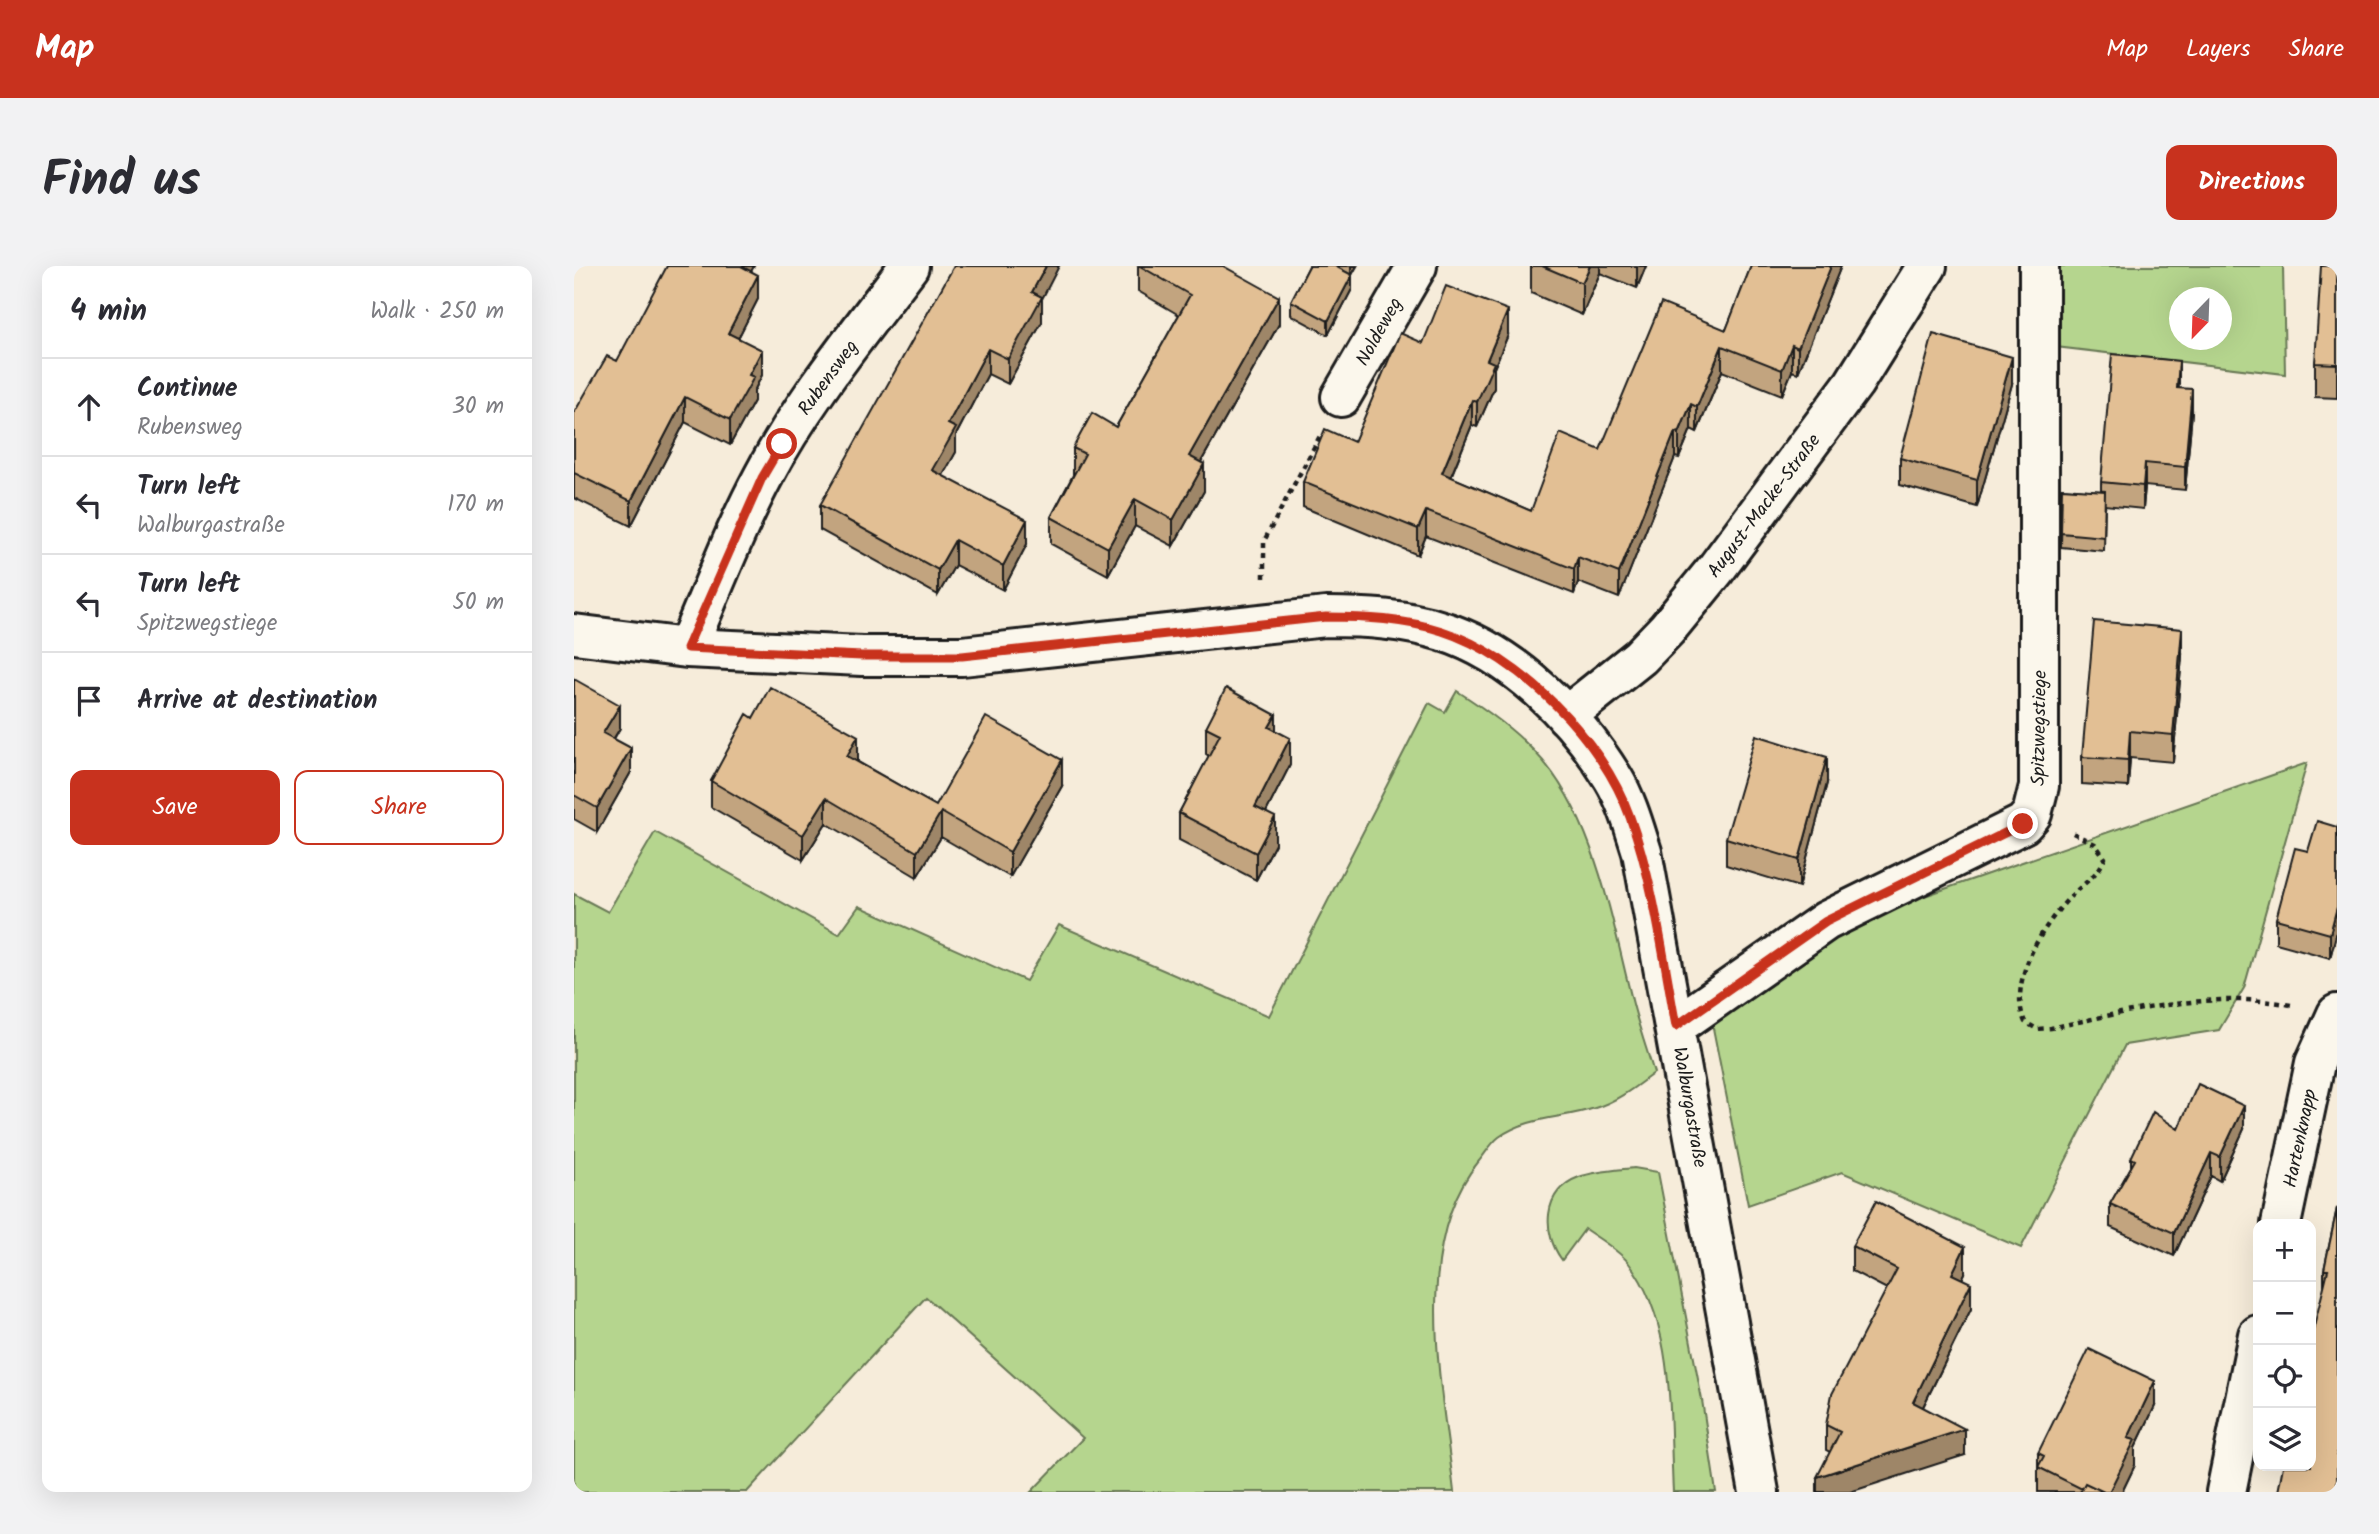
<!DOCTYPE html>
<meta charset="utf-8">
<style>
:root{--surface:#fff;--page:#f2f2f3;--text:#2b2b33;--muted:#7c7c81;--line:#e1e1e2;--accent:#c8321e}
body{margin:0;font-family:Kalam,sans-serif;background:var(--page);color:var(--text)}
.controls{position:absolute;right:21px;bottom:21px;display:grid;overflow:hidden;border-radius:14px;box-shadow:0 7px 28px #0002}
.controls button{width:63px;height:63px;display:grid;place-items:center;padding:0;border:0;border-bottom:2px solid var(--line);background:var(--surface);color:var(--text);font:35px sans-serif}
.compass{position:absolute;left:1595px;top:21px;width:63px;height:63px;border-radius:50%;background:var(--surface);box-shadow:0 7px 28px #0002;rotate:203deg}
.stop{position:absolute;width:21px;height:21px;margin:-16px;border:5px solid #c8321e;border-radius:50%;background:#fff}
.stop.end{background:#c8321e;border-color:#fff;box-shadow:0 2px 7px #0008}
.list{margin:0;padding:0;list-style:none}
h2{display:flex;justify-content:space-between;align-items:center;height:91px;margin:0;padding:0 28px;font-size:30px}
h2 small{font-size:23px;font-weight:400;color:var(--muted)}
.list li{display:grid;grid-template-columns:46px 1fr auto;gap:21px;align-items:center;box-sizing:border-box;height:98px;padding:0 28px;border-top:2px solid var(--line)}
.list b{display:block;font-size:26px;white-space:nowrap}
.list p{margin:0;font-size:23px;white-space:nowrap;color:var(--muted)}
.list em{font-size:23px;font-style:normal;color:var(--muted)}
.actions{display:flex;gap:14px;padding:21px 28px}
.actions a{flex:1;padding:16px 0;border:2px solid var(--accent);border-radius:14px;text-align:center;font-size:24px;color:var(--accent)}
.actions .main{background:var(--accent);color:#fff}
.icon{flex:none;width:38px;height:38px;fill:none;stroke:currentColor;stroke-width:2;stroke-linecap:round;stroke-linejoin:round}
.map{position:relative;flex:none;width:1763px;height:1226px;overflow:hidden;border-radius:14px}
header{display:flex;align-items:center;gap:42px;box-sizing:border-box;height:98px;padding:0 35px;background:var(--accent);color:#fff}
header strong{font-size:33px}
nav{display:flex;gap:38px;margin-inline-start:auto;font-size:24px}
.intro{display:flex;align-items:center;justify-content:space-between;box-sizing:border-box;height:168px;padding:0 42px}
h1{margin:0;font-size:49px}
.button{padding:18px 32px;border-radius:14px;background:var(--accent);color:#fff;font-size:24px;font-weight:700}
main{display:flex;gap:42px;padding:0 42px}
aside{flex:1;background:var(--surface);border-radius:14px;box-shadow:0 7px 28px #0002}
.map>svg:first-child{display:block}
.green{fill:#b5d58e;stroke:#687855;stroke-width:2;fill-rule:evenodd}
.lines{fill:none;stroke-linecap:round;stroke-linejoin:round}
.minor-casing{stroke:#1c1c1c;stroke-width:44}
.path{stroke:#1c1c1c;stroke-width:4.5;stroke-dasharray:5 5;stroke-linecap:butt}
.minor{stroke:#fbf7ec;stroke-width:38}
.wall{fill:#c2a47f;stroke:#1c1c1c;stroke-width:2}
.shaded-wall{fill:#9e8668;stroke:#1c1c1c;stroke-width:2}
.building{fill:#e2bf94;stroke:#1c1c1c;stroke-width:2}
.route{stroke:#c8321e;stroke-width:9}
.labels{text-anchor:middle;stroke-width:5;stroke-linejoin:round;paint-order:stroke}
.street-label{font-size:19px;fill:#1c1c1c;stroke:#fbf7ec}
</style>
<header>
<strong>Map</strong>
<nav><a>Map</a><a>Layers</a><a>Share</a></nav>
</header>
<div class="intro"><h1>Find us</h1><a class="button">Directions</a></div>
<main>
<aside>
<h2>4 min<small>Walk · 250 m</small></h2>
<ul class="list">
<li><svg class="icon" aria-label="ahead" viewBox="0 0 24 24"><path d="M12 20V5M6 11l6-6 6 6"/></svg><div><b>Continue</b><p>Rubensweg</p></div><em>30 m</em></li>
<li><svg class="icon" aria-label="left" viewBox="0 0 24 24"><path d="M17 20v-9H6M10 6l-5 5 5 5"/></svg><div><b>Turn left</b><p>Walburgastraße</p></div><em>170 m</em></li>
<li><svg class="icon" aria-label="left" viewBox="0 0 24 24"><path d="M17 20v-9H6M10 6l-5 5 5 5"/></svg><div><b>Turn left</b><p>Spitzwegstiege</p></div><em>50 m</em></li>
<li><svg class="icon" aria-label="arrive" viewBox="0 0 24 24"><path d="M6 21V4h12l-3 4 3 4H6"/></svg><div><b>Arrive at destination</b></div></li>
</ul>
<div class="actions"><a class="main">Save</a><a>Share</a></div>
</aside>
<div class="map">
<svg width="1763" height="1226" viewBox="0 0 1763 1226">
<rect width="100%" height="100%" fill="#f6ecda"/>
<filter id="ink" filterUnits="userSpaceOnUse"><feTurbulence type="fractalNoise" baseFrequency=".0143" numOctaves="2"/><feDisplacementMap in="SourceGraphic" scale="14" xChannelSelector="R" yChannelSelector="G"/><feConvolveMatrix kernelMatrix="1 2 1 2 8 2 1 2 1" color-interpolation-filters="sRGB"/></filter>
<g filter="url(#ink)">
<!-- green -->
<path class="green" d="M 1482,0 L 1709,0 L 1711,108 L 1482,81 ZM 1605,32 L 1647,32 L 1647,74 L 1605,74 Z
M 883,425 C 910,442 936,460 959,484 C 1019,544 1037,650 1057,730 C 1063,756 1072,781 1080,807 C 1061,821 1044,835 1021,842 C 988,853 955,850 925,871 C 917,877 911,888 905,895 C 835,979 869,1126 880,1226 L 457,1226 L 509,1172 L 352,1031 L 173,1226 L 0,1226 L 0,628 L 34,646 L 81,566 L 265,668 L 285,640 L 452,715 L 485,659 L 695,750 L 855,437 L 871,446 Z
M 1733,497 L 1670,722 L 1645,764 L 1551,779 L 1447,982 L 1268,906 L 1174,939 L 1138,757 L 1296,649 Z
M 1060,902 L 1084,906 L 1128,1134 L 1142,1226 L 1099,1226 C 1095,1152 1102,1057 1054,996 C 1043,983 1025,973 1011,963 L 988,994 C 968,967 968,925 1005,911 C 1022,905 1042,904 1060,902 Z"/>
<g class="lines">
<defs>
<path id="minor" d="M 767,131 L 843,0
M 0,368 L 113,382 L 288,390 L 388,390 L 752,351 C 792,351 830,353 868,365 C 939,387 1001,450 1039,512 C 1053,535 1060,561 1068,586 L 1185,1226
M 113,382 C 138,325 160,265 189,211 C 229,135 284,68 335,0
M 992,450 L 1066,391 L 1093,363 L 1142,303 L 1280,117 L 1353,0
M 1102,760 L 1252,655 L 1449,558 L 1458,548 L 1465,520 L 1465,0
M 1707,958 L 1741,797 L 1763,748
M 1652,1226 L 1684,1069"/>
</defs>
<!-- minor casing -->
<use href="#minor" class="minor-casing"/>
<!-- path -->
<path class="path" d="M 690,312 L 690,275 L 746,170
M 1499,567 L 1521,578 L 1531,592 C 1524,610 1508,618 1495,632 C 1468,661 1433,716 1451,756 L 1463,763 L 1477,762 C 1555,745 1638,724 1717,739"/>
<!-- minor -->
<use href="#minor" class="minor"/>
</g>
<!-- wall -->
<path class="wall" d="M 564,0 L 649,0 L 705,58 L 627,196 L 630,225 L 599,280 L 561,260 L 534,309 L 477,278 L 477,251 L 499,209 L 499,182 L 542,161 L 605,49 L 564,25 Z
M 735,0 L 783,0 L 778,9 L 778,23 L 754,69 L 717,49 L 717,35 Z
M 957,0 L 1072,0 L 1063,22 L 1026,7 L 1008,49 L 957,27 Z
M 1177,0 L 1267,0 L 1224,107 L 1218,105 L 1208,129 L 1148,105 L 1123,166 L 1117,163 L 1105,192 L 1101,191 L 1045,332 L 1004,316 L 1000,328 L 852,270 L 844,289 L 729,241 L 729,216 L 780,176 L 849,77 L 934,69 L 920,102 L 920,122 L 903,161 L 898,159 L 877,211 L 957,245 L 1026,184 L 1152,64 Z
M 1763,0 L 1763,132 L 1741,131 L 1741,97 Z
M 177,5 L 184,33 L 164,72 L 188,109 L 180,125 L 180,135 L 156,179 L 111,156 L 57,260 L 0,232 L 0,147 L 43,95 Z
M 468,33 L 468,56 L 434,118 L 414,108 L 382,169 L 382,186 L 368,210 L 453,278 L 429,324 L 381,299 L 364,329 L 246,264 L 246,239 Z
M 1438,118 L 1403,241 L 1326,219 L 1326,192 Z
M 1618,146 L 1611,224 L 1571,220 L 1569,243 L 1531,239 L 1530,285 L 1487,281 L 1488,222 L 1527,225 L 1527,216 Z
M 1608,390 L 1599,496 L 1556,492 L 1554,521 L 1508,518 L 1508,491 Z
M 0,413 L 46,462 L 40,473 L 57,506 L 23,566 L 0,553 Z
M 179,452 L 284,496 L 362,540 L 488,520 L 436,611 L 367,571 L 343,611 L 252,557 L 229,594 L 137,541 L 137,515 Z
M 632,461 L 702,465 L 716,499 L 692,546 L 701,578 L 682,614 L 605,574 L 605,547 L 635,490 L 632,488 Z
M 1253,517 L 1225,621 L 1152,599 L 1152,572 Z
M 1763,561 L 1763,665 L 1756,692 L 1702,677 L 1702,653 L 1734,585 Z
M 1604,863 L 1670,863 L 1646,915 L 1637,910 L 1600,990 L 1536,961 L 1536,938 L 1557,901 L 1557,892 Z
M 1763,942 L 1763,1226 L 1750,1018 L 1750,1004 Z
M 1278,980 L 1391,1007 L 1388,1013 L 1397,1043 L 1349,1141 L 1391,1189 L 1243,1226 L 1256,1186 L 1252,1184 L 1252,1159 L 1313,1023 L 1278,1005 Z
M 1581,1140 L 1561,1182 L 1561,1199 L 1548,1226 L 1464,1226 L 1464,1187 Z"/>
<!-- shaded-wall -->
<path class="shaded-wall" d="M 167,0 L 180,0 L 167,25 Z
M 472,0 L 485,0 L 468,33 L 468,56 L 434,118 L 434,93 L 458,26 Z
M 777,0 L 783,0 L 777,10 Z
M 1016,0 L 1026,0 L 1026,7 L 1008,49 L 1008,17 Z
M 1063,0 L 1072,0 L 1063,22 Z
M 1257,0 L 1267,0 L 1224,107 L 1224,82 Z
M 184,9 L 184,33 L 154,92 L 154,67 Z
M 778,9 L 778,23 L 754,69 L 754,55 Z
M 705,31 L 705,58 L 615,217 L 615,190 Z
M 934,44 L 934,69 L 920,102 L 920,122 L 903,161 L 903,136 L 913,94 Z
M 1218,79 L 1218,105 L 1208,129 L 1208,104 Z
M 1148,80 L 1148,105 L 1123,166 L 1123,141 Z
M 414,83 L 414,108 L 382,169 L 382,186 L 358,229 L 358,204 L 374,158 Z
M 188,84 L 188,109 L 180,125 L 180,135 L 156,179 L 156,154 L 175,109 Z
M 1438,91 L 1438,118 L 1403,241 L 1403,214 Z
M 1605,95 L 1605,118 L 1603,145 L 1603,122 Z
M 1618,123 L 1618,146 L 1611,224 L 1611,201 Z
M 111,131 L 111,156 L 57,260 L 57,235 Z
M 898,134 L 898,159 L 868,232 L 868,207 Z
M 1117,138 L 1117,163 L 1105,192 L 1105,167 Z
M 1101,166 L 1101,191 L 1045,332 L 1045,307 Z
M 1571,197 L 1571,220 L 1569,243 L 1569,220 Z
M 630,198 L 630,225 L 599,280 L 599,254 Z
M 561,233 L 561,260 L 534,309 L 534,282 Z
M 852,245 L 852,270 L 844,289 L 844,263 Z
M 453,254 L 453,278 L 429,324 L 429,300 Z
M 381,274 L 381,299 L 364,329 L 364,304 Z
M 1004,291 L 1004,316 L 1000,328 L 1000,303 Z
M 1608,363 L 1608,390 L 1599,496 L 1599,469 Z
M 46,439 L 46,462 L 29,490 L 29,467 Z
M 702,449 L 702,476 L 695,461 Z
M 1556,465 L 1556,492 L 1554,521 L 1554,494 Z
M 284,470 L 284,496 L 273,490 Z
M 716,472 L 716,499 L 681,568 L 681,541 Z
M 57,482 L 57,506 L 23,566 L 23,542 Z
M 1253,491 L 1253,517 L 1225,621 L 1225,594 Z
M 488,494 L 488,520 L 436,611 L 436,586 Z
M 252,532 L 252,557 L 229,594 L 229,569 Z
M 367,546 L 367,571 L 343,611 L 343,586 Z
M 701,551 L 701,578 L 682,614 L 682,587 Z
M 1763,641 L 1763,665 L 1756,692 L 1756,668 Z
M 1670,840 L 1670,863 L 1646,915 L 1646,891 Z
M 1637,887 L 1637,910 L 1600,990 L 1600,967 Z
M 1391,981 L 1391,1007 L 1378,1033 L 1378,1008 Z
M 1397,1017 L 1397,1043 L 1339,1161 L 1339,1136 Z
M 1581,1115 L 1581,1140 L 1561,1182 L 1561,1199 L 1548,1226 L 1535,1226 L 1554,1172 Z
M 1391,1163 L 1391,1189 L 1276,1226 L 1243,1226 L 1243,1211 Z"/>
<!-- building -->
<path class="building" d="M 93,0 L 167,0 L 184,9 L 154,67 L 188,84 L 175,109 L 180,111 L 156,154 L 111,131 L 57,235 L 0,207 L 0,147 L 33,90 L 43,95 Z
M 380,0 L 472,0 L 458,26 L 468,31 L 434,93 L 414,83 L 374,158 L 382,162 L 358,204 L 453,254 L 429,300 L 381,274 L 364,304 L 246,239 Z
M 566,0 L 649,0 L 705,31 L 615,190 L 630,198 L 599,254 L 561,233 L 534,282 L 477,251 L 511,188 L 499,182 L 518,147 L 542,161 L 616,29 Z
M 735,0 L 761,0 L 778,9 L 754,55 L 717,35 Z
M 968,0 L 1016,0 L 1008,17 Z
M 1177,0 L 1257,0 L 1224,82 L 1218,79 L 1208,104 L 1148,80 L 1123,141 L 1117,138 L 1105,167 L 1101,166 L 1045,307 L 1004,291 L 1000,303 L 852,245 L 844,263 L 729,216 L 751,163 L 780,176 L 826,67 L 849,77 L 872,20 L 934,44 L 913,94 L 920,97 L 903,136 L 898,134 L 868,207 L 957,245 L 986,167 L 1026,184 L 1087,37 L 1152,64 Z
M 1747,0 L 1763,0 L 1763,98 L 1741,97 Z
M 1359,68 L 1438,91 L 1403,214 L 1326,192 Z
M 1538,88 L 1605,95 L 1603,122 L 1618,123 L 1611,201 L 1571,197 L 1569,220 L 1527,216 Z
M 1488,222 L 1531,225 L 1530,271 L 1487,267 Z
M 1520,355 L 1608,363 L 1599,469 L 1556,465 L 1554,494 L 1508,491 Z
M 0,413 L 46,439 L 29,467 L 57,482 L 23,542 L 0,529 Z
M 196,421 L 284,470 L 273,490 L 362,540 L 412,451 L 488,494 L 436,586 L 367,546 L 343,586 L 252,532 L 229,569 L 137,515 L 173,448 L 179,452 Z
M 652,422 L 702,449 L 695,461 L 716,472 L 681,541 L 701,551 L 682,587 L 605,547 L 646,468 L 632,461 Z
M 1182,469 L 1253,491 L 1225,594 L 1152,572 Z
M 1743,555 L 1763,561 L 1763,641 L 1756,668 L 1702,653 L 1721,582 L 1734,585 Z
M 1624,818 L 1670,840 L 1646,891 L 1637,887 L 1600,967 L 1536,938 L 1561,894 L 1557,892 L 1579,846 L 1604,863 Z
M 1302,935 L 1391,981 L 1378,1008 L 1397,1017 L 1339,1136 L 1391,1163 L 1243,1211 L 1266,1166 L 1252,1159 L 1258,1128 L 1323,1003 L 1278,980 Z
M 1763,942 L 1763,1226 L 1704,1226 L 1709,1200 L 1737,1200 L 1737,1073 L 1754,1004 L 1750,1004 Z
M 1515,1083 L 1581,1115 L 1554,1172 L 1561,1174 L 1535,1226 L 1530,1226 L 1511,1217 L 1508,1223 L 1464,1201 L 1470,1190 L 1464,1187 Z
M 1511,1217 L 1530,1226 L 1506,1226 Z"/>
</g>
<g class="lines" filter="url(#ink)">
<!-- route -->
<path class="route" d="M 208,178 L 188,212 L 113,382 L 288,390 L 388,390 L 752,351 C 792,351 830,353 868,365 C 946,390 1029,474 1056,551 C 1080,618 1089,690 1102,760 L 1252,655 L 1449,558"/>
</g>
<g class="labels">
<!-- street labels -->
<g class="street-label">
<text transform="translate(804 65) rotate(-61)" y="7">Noldeweg</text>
<text transform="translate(253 111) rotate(-54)" y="7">Rubensweg</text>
<text transform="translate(1189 239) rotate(-53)" y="7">August-Macke-Straße</text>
<text transform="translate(1464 462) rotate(-89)" y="7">Spitzwegstiege</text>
<text transform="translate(1117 841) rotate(80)" y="7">Walburgastraße</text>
<text transform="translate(1725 872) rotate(-78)" y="7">Hartenknapp</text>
</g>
</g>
</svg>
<div class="controls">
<button>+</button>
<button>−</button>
<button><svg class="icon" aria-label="locate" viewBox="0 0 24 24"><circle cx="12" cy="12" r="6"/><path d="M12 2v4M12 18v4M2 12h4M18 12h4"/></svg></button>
<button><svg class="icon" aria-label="layers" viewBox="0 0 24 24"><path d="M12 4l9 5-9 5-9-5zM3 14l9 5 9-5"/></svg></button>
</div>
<svg class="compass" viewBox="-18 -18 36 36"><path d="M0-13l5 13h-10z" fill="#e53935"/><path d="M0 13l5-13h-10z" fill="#7c7c81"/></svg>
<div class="stop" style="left:208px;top:178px"></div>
<div class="stop end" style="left:1449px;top:558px"></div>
</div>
</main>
